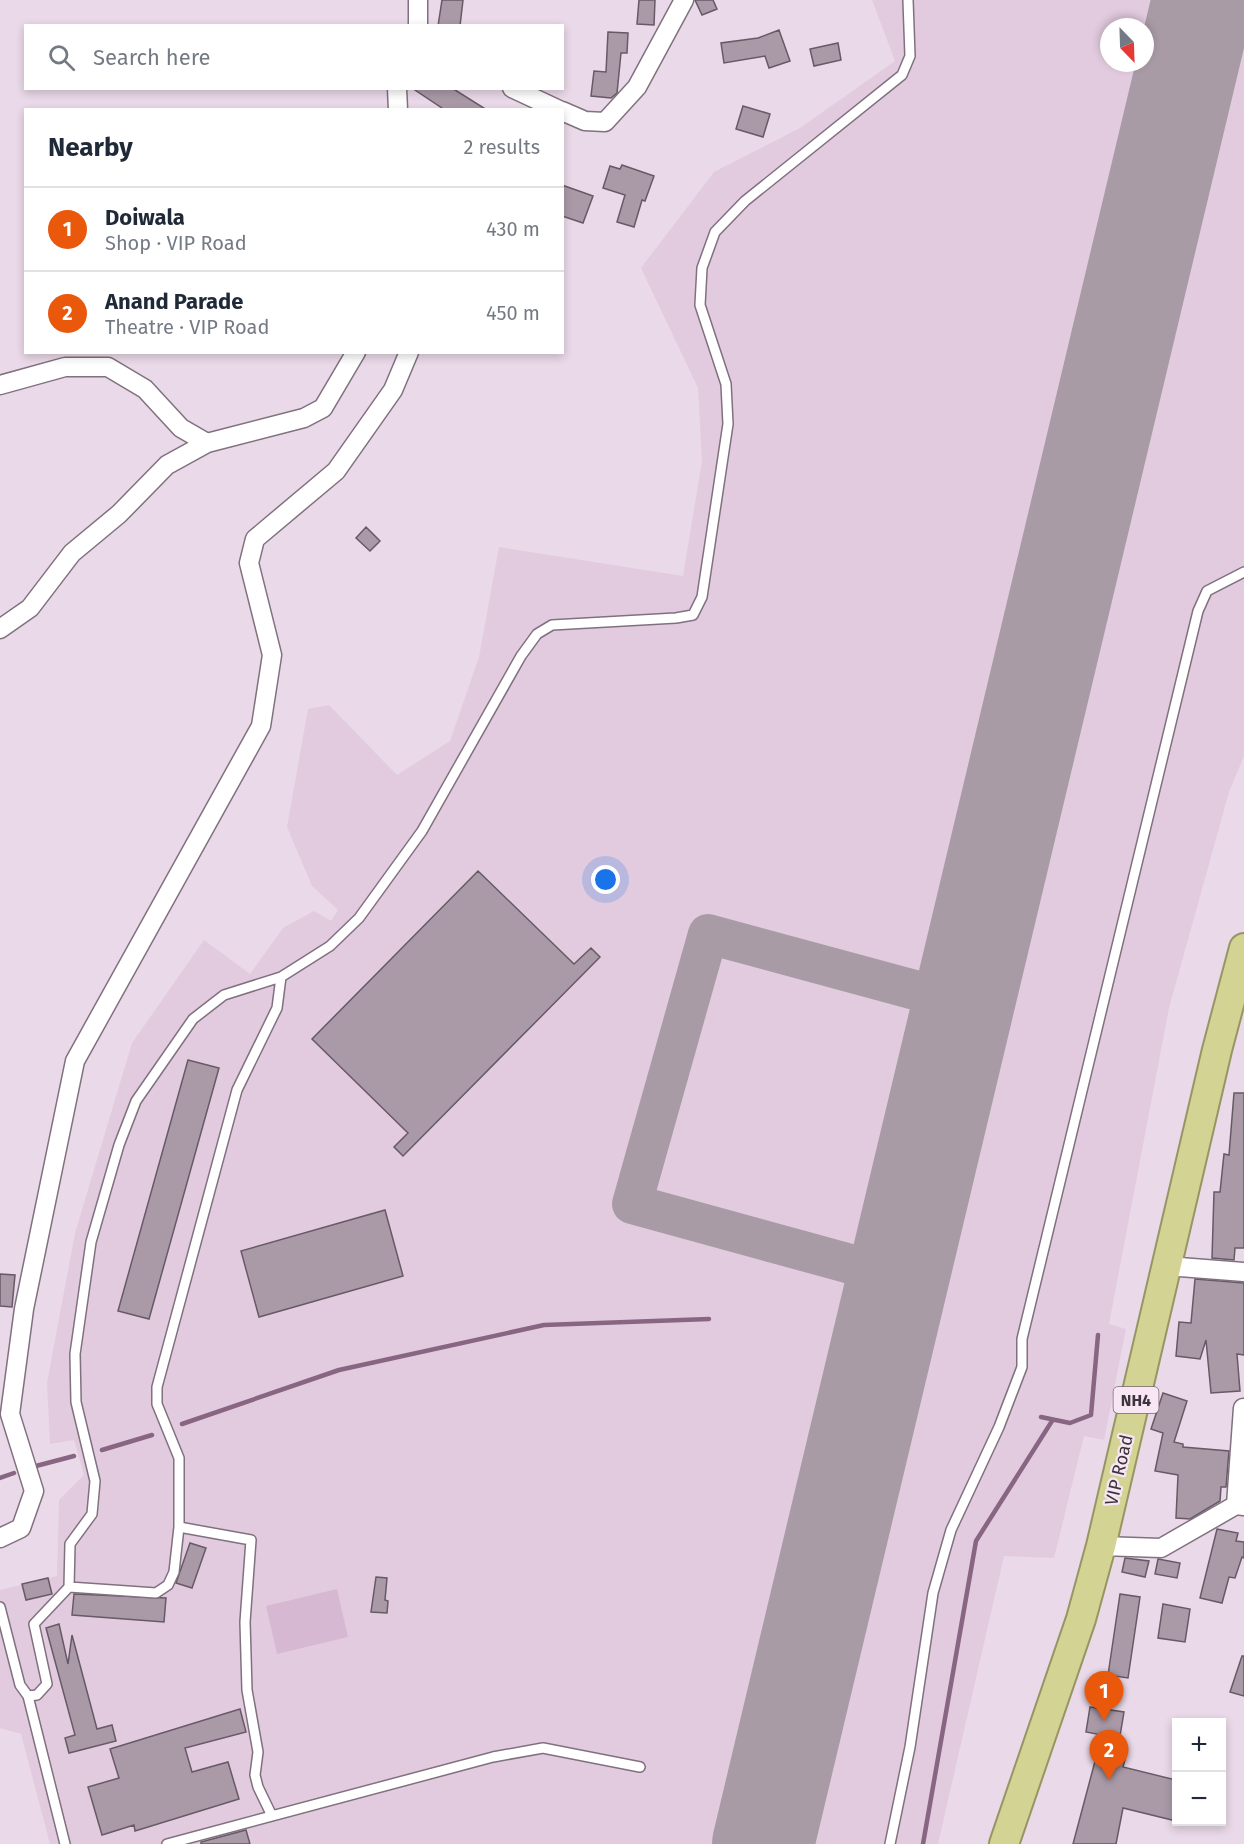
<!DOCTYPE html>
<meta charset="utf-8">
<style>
:root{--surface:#fff;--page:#f6f6f7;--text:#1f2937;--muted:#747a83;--line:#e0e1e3;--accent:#ea580c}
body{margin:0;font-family:"Fira Sans",sans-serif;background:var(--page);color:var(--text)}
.controls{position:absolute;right:18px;bottom:18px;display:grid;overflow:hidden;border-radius:0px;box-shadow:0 3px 9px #0003}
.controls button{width:54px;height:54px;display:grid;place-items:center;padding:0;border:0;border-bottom:2px solid var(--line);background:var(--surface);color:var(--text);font:30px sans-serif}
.compass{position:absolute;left:1100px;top:18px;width:54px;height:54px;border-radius:50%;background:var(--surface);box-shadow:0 3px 9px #0003;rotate:157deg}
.you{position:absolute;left:606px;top:880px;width:21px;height:21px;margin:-15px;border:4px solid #fff;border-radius:50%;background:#1a73e8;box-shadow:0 0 0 9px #1a73e833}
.badge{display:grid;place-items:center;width:39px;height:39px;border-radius:50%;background:var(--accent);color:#fff;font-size:20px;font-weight:700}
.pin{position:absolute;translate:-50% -50px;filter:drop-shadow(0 2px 3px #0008)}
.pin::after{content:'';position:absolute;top:32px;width:21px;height:18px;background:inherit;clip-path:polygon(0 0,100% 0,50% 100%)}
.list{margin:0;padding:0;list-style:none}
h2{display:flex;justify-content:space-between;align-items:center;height:78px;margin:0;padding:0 24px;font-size:26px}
h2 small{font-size:20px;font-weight:400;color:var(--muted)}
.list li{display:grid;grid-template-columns:39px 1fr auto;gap:18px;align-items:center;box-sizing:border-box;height:84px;padding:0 24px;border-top:2px solid var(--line)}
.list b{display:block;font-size:22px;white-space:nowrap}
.list p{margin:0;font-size:20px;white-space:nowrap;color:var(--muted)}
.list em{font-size:20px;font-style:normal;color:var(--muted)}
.icon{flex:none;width:33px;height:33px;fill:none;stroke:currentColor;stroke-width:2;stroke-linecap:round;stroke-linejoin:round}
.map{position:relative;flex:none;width:1244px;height:1844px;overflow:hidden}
.search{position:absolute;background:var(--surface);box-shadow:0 3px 9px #0003;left:24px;top:24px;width:540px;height:66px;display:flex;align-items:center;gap:15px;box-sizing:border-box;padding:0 21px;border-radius:0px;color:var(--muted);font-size:22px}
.panel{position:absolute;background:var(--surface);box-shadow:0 3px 9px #0003;left:24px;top:108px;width:540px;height:246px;border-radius:0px}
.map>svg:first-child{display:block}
.built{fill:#e2cbdf;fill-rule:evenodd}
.green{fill:#d7b8d3}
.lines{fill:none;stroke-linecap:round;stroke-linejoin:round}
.stream{stroke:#886683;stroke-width:4.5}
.taxiway{stroke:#a89ba6;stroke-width:40}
.runway{stroke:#a89ba6;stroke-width:102}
.building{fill:#aa9aa8;stroke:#685966;stroke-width:1.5}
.service-casing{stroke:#80717e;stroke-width:12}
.minor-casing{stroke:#80717e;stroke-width:21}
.trunk-casing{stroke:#979563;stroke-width:32}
.service{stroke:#fff;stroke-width:9}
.minor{stroke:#fff;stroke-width:18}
.trunk{stroke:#d3d493;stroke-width:28}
.labels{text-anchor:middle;stroke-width:4.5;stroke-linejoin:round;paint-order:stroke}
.shield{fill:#f8e6f5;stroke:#746a73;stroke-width:1.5}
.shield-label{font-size:16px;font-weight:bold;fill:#3c353b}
.street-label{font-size:18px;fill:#3c353b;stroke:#f8e6f5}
</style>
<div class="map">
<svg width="1244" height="1844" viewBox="0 0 1244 1844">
<rect width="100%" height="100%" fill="#ead9e8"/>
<!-- built -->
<path class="built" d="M 872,0 L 1244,0 L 1244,756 L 1229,792 L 1169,1008 L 1109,1324 L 1126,1329 L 1104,1440 L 1084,1436 L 1054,1558 L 1004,1556 L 938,1844 L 50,1844 L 21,1734 L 0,1728 L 0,1590 L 57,1576 L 59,1500 L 84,1475 L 74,1440 L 50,1444 L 47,1383 L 75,1233 L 132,1043 L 204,940 L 250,974 L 283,928 L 314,911 L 331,921 L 338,910 L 312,886 L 287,827 L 308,709 L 329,705 L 397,775 L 450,741 L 479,657 L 499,547 L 683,576 L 702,461 L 698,388 L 641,268 L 714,172 L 800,128 L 895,61 ZM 1109,27 L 1145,27 L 1145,63 L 1109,63 Z"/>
<!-- green -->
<path class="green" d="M 337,1589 L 348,1637 L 277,1654 L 266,1606 Z"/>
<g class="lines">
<!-- stream -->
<path class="stream" d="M 1041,1417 L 1070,1423 L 1091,1415 L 1098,1335
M 182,1424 L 339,1370 L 544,1325 L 709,1319
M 102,1450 L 152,1435
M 36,1466 L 74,1456
M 0,1478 L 14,1473
M 923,1844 L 976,1541 L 1052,1421"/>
<!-- taxiway -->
<path class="taxiway" d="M 898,1277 L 632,1204 L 708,934 L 963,1003"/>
<!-- runway -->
<path class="runway" d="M 763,1844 L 1203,0"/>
</g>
<!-- building -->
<path class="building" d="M 442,0 L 463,0 L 460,26 L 438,26 Z
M 639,0 L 655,0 L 654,25 L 637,24 Z
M 695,0 L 713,0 L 717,9 L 702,15 Z
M 779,30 L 790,61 L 769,68 L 765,56 L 724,63 L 721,43 L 758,38 Z
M 608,32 L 628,33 L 627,53 L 621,53 L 617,93 L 611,98 L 591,96 L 594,71 L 606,72 Z
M 838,43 L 841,60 L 814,66 L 810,49 Z
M 412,88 L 452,88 L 487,110 L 445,110 Z
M 743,106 L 770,114 L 763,137 L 736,129 Z
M 622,165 L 654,176 L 645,201 L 642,200 L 634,227 L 617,222 L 625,195 L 603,188 L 610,166 L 620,169 Z
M 562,185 L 593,196 L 583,223 L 562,216 Z
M 366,527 L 380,541 L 370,551 L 356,538 Z
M 478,871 L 574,964 L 591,948 L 600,957 L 403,1156 L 394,1147 L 408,1133 L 312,1039 Z
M 188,1060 L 219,1068 L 149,1319 L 118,1311 Z
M 1234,1093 L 1244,1093 L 1244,1248 L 1235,1248 L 1234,1260 L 1212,1258 L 1214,1192 L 1220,1192 L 1224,1154 L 1229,1155 Z
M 385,1210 L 403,1276 L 259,1317 L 241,1251 Z
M 0,1274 L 15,1275 L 12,1307 L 0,1306 Z
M 1195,1279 L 1244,1283 L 1244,1355 L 1237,1354 L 1240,1391 L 1211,1393 L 1206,1340 L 1200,1359 L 1176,1356 L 1179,1322 L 1191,1323 Z
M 1163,1393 L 1187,1401 L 1174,1442 L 1183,1444 L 1183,1447 L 1229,1451 L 1226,1487 L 1221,1487 L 1220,1501 L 1190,1519 L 1176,1518 L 1178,1475 L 1155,1471 L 1163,1433 L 1151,1429 Z
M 1217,1529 L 1238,1533 L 1236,1541 L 1244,1542 L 1244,1558 L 1242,1557 L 1235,1578 L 1229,1577 L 1222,1603 L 1200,1598 Z
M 190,1543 L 206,1548 L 192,1588 L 176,1583 Z
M 1125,1558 L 1149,1561 L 1145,1577 L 1122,1572 Z
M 1158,1559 L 1180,1563 L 1177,1578 L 1155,1574 Z
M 376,1577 L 387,1578 L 385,1600 L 388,1601 L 387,1613 L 371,1612 Z
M 48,1578 L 52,1594 L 26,1600 L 22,1584 Z
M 74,1594 L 166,1598 L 164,1622 L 72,1615 Z
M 1120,1594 L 1140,1597 L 1128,1678 L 1108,1675 Z
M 1163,1604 L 1190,1609 L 1185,1642 L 1158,1638 Z
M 59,1624 L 68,1664 L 72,1635 L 97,1729 L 112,1725 L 116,1741 L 69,1753 L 65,1738 L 75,1735 L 46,1628 Z
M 1242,1656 L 1244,1656 L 1244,1696 L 1230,1692 Z
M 1090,1707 L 1124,1712 L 1117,1754 L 1126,1756 L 1123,1767 L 1176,1780 L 1176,1821 L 1123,1808 L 1116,1844 L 1073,1844 L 1102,1735 L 1086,1732 Z
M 240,1709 L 246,1732 L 185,1748 L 192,1772 L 228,1762 L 239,1799 L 135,1831 L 134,1825 L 102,1835 L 88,1787 L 119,1778 L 110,1749 Z
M 246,1830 L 250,1844 L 201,1844 L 201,1842 Z"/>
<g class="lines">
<defs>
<path id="service" d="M 179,1527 L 251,1540 L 245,1622 L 247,1690 L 258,1752 L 255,1775 L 258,1787 L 272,1816
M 69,1587 L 156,1593 L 168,1585 L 174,1572 L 179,1527 L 179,1458 L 157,1404 L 157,1387 L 237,1090 L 277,1008 L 281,977
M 0,1607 L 20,1685 L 28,1696 L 37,1695 L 47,1684 L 34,1624 L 69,1587 L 70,1544 L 92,1514 L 95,1481 L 76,1402 L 75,1354 L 91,1242 L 119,1145 L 136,1101 L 193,1019 L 224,995 L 281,977 L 330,946 L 359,918 L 422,831 L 521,656 L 537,634 L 552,625 L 676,618 L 693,615 L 702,597 L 728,424 L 726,384 L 700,305 L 702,268 L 715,232 L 745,201 L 902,75 L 910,56 L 908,0
M 28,1696 L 65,1844
M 167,1844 L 493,1757 L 543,1748 L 640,1767
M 890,1844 L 910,1747 L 933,1593 L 951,1530 L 999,1427 L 1022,1367 L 1022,1339 C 1082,1097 1138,854 1198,611 L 1207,591 L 1244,572"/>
<path id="minor" d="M 418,26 L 418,0
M 397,88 L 398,110
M 512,88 L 559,110
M 562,111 L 585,121 L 605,122 L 637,87 L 684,0
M 0,385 L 65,367 L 108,367 L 145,389 L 181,428 L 207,443
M 0,629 L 30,608 L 72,553 L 119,514 L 167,465 L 207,443 L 304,418 L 323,408 L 356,352
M 1167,1266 L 1244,1272
M 1236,1505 L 1243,1408
M 0,1538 L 21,1528 L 34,1491 L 10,1414 L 24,1309 L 75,1061 L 261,726 L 272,655 L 249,563 L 255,539 L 336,471 L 393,390 L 409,352
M 1101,1546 L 1161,1548 L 1236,1505 L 1244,1506"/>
<path id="trunk" d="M 1004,1844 L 1081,1619 L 1101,1546 L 1217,1050 L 1244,948"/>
</defs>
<!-- service casing -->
<use href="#service" class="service-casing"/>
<!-- minor casing -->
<use href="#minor" class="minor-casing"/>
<!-- trunk casing -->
<use href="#trunk" class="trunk-casing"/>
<!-- service -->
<use href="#service" class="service"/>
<!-- minor -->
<use href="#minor" class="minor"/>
<!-- trunk -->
<use href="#trunk" class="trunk"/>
</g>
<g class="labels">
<!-- shield labels -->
<rect class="shield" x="1113.5" y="1387" width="45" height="26" rx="4.5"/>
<g class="shield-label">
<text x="1136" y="1406">NH4</text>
</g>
<!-- street labels -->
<g class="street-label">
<text transform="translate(1119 1470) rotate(-77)" y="6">VIP Road</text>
</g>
</g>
</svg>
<div class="controls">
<button>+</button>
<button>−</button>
</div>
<svg class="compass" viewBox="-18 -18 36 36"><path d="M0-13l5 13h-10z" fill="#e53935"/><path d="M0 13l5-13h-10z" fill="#747a83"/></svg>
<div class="you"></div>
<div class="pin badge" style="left:1104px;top:1721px">1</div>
<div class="pin badge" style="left:1109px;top:1780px">2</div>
<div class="search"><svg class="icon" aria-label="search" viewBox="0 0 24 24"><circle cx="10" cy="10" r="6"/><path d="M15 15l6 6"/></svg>Search here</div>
<section class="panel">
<h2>Nearby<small>2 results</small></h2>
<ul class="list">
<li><span class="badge">1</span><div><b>Doiwala</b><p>Shop · VIP Road</p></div><em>430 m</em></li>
<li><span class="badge">2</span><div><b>Anand Parade</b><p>Theatre · VIP Road</p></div><em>450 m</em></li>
</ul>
</section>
</div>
